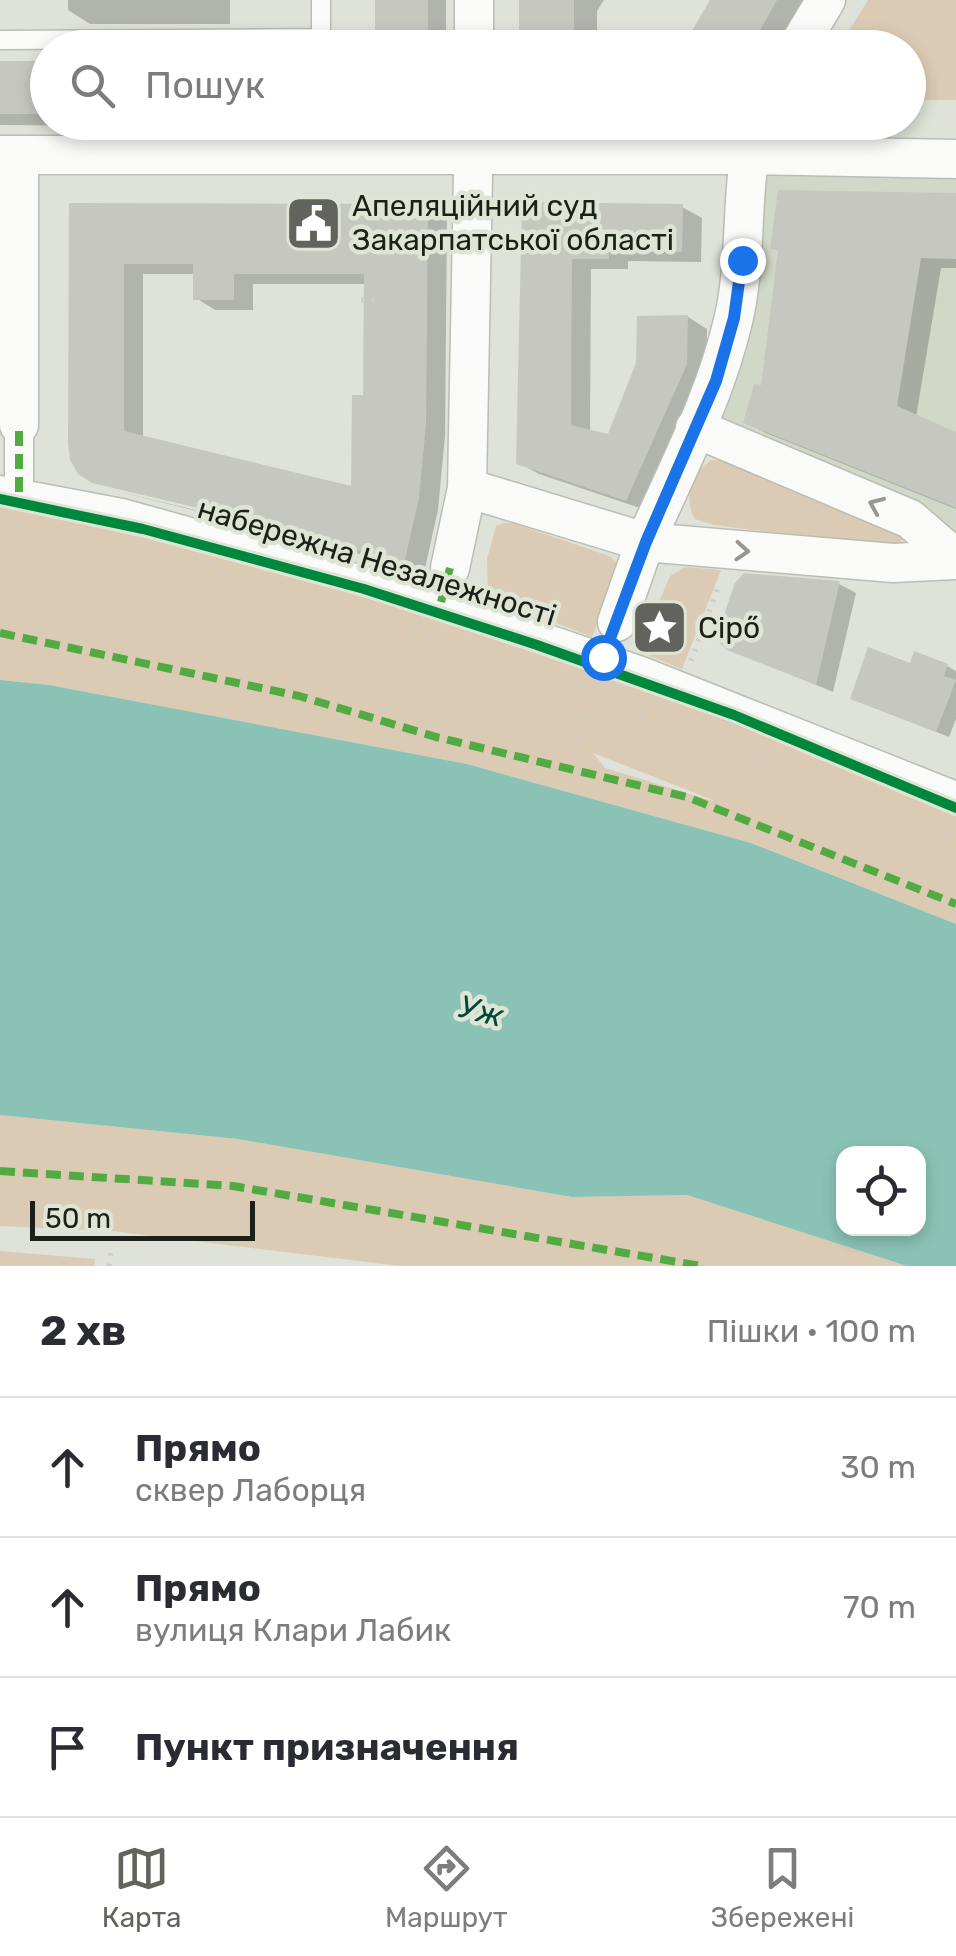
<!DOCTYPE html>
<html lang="uk">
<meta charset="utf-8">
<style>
:root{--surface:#fff;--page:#f2f2f3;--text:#2b2b33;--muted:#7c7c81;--line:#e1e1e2;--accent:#61635c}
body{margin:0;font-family:Rubik,sans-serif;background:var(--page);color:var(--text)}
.controls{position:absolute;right:30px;bottom:30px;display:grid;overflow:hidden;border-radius:20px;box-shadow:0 5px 15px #0003}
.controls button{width:90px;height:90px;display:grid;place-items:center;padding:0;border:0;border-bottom:2px solid var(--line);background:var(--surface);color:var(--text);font:50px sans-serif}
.scale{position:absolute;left:30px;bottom:25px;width:225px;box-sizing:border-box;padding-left:10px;border:5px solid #1d1f19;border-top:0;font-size:28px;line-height:35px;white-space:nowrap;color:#1d1f19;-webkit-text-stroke:8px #dfe5d5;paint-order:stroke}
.stop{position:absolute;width:30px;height:30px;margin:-22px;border:8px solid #1a73e8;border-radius:50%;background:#fff}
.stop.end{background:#1a73e8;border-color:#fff;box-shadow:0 2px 10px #0008}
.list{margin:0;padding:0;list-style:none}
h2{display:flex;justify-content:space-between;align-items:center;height:130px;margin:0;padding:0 40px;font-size:42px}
h2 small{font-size:32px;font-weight:400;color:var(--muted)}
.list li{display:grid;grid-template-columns:65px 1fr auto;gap:30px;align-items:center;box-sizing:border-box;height:140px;padding:0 40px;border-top:2px solid var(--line)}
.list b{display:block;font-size:38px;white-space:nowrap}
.list p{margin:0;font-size:32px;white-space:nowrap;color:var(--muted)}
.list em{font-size:32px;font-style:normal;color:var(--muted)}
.icon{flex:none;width:55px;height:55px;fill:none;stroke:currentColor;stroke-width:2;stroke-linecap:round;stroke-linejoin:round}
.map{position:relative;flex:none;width:956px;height:1266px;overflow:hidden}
.search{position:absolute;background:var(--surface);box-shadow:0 5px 15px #0003;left:30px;right:30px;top:30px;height:110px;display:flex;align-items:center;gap:25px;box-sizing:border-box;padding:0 35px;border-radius:55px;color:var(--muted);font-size:38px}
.sheet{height:550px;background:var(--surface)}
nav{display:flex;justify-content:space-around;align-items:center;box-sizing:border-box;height:140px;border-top:2px solid var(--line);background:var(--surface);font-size:28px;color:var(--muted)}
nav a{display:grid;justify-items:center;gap:5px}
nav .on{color:var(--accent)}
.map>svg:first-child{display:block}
.built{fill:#d2d8c8}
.green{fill:#dbcbb4;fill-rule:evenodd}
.water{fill:#8ac3b5;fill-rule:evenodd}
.shadow{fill:#0003;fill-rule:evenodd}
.building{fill:#c6c8c0;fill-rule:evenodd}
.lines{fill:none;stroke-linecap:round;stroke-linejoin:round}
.service-casing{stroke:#babdb5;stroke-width:21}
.pedestrian-casing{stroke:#babdb5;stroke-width:31}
.minor-casing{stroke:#babdb5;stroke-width:41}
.path{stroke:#cccdca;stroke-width:5;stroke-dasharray:2.5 8;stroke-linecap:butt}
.service{stroke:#fafbf9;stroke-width:18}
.pedestrian{stroke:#fafbf9;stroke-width:28}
.minor{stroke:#fafbf9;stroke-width:38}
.quiet{stroke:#52aa42;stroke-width:8;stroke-dasharray:15 8;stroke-linecap:butt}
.cycleway-casing{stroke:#dfe5d5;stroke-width:16}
.cycleway{stroke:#00873e;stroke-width:10}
.oneway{stroke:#979894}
.route{stroke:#1a73e8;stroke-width:12}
.labels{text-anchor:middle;stroke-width:9;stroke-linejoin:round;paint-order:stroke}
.poi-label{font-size:30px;fill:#1d1f19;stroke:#dfe5d5;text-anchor:start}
.street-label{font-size:30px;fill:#1d1f19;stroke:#dfe5d5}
.water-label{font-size:32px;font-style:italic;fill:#00493f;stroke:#dfe5d5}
</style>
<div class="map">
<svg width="956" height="1266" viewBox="0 0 956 1266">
<rect width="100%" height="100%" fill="#dee2d8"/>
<!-- built -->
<path class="built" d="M 761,170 L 956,175 L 956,531 L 713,425 Z"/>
<!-- green -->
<path class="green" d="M 868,0 L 956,0 L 956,100 L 909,100 L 908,48 L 839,47 Z
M 711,460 L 725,461 L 891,525 L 903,536 L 900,545 L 893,547 L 714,525 L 695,519 C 683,500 691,472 711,460 Z
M 0,502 L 336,586 L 733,720 L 956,814 L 956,924 L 751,843 L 467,764 L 49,685 L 0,680 ZM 593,753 L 713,800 L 713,801 L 605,768 Z
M 503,523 L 513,523 L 609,556 L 619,565 L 618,574 L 592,637 L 488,596 L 487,559 L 496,526 Z
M 685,567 L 721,570 L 682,669 L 638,651 L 670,576 Z
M 0,1115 L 238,1139 L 572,1197 L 687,1195 L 907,1266 L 400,1266 L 111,1231 L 0,1226 Z
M 0,1251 L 95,1259 L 94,1266 L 0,1266 Z"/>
<!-- water -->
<path class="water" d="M 0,680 L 49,685 L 467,764 L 751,843 L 956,924 L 956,1266 L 907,1266 L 687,1195 L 572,1197 L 238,1139 L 0,1115 ZM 844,1154 L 918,1154 L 918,1228 L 844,1228 Z"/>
<!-- shadow -->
<path class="shadow" d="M 68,0 L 230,0 L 230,24 L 90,24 L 68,10 Z
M 378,0 L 446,0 L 446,48 L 378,48 Z
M 520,0 L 604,0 L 597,11 L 597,34 L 620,48 L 521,48 Z
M 713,0 L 811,0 L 783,48 L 685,48 Z
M 0,63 L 48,63 L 48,122 L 226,122 L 226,127 L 0,125 Z
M 277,122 L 446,122 L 446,125 L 280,124 Z
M 956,195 L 956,268 L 941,268 L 916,417 L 956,435 L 956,509 L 766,433 L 746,422 L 763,388 L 780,252 L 773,248 Z
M 524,205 L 682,207 L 702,218 L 701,262 L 628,261 L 628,269 L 591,269 L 590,432 L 609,437 L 688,317 L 707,329 L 706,376 L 646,510 L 539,474 L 519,463 Z
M 72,206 L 428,206 L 447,218 L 445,436 L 438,510 L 424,573 L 301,537 L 108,489 L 291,533 L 292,528 L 96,481 ZM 143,274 L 196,274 L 196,298 L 215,310 L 253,310 L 253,284 L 366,284 L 365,397 L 354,489 L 143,438 Z
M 839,584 L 856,593 L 833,692 L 728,648 Z
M 911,666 L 947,666 L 956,671 L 956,719 L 949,737 L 853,698 Z"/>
<!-- building -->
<path class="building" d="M 375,0 L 428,0 L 428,48 L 375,48 Z
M 519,0 L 574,0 L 574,48 L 519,48 Z
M 710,0 L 777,0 L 750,48 L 682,48 Z
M 0,61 L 48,61 L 48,114 L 0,114 Z
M 778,190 L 956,193 L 956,259 L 921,258 L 897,406 L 956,432 L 956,508 L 743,423 L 754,384 L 761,385 L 778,250 L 770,249 Z
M 522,202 L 683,204 L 682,252 L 609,251 L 609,259 L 572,259 L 571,425 L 608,434 L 636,363 L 637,316 L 688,315 L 687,364 L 626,501 L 516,464 Z
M 69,203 L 428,204 L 426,424 L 419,498 L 404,564 L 279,527 L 92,483 L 78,474 L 70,460 L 68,443 ZM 124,264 L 193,264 L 193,300 L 234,300 L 234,274 L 364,274 L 363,395 L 352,395 L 351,486 L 124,431 Z
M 744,573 L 840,581 L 816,685 L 727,650 L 720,643 L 720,626 L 735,583 Z
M 868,647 L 910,663 L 914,651 L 948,664 L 944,676 L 956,680 L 936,732 L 850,699 Z"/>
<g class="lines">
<defs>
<path id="service" d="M 0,40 L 321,38 L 321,0
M 230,122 L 230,155"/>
<path id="pedestrian" d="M 0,490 L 122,513 L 441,602 L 644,672 L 956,796
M 19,492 L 19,425"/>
<path id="minor" d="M 474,48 L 474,0
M 797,48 L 826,0
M 757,122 C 738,187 749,255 733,321 C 715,398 677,470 645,542 L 893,563 L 956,560
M 0,155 L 747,155 L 956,159
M 19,155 L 19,425
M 695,428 L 910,519 L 956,559
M 467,488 L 474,122
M 450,568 L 467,488 L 645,542 L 617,622"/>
</defs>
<!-- service casing -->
<use href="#service" class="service-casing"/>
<!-- pedestrian casing -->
<use href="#pedestrian" class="pedestrian-casing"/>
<!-- minor casing -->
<use href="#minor" class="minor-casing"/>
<!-- path -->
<path class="path" d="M 361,300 L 379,300
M 19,523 L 19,540
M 220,586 L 223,570
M 409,647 L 418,622
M 691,661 L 720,582
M 638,728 L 648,703
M 572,758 L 587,710
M 756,774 L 765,748
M 942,844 L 951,824
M 109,1266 L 112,1245"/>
<!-- service -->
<use href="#service" class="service"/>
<!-- pedestrian -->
<use href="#pedestrian" class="pedestrian"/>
<!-- minor -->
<use href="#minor" class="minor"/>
<!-- quiet -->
<path class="quiet" d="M 19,492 L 19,425
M 441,602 L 450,568
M 0,633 L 299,696 L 436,737 L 687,797 L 956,904
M 603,657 L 617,622
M 0,1171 L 233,1186 L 701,1266"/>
<defs>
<path id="cycleway" d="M 0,499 L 143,529 L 364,589 L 537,645 L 734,715 L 956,808"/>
</defs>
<!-- cycleway casing -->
<use href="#cycleway" class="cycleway-casing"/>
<!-- cycleway -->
<use href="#cycleway" class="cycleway"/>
</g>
<!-- one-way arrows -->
<defs><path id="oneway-chevron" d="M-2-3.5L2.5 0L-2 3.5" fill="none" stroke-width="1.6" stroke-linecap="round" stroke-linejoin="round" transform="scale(2.5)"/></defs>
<g class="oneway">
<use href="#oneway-chevron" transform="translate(876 505) rotate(-157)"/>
<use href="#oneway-chevron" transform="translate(742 551) rotate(4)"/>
</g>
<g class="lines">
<!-- route -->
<path class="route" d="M 603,657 L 646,542 L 716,381 L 734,318 L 742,260"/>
</g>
<!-- icons -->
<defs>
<symbol id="civic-square" viewBox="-11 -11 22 22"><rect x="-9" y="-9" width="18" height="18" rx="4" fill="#61635c" stroke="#dfe5d5"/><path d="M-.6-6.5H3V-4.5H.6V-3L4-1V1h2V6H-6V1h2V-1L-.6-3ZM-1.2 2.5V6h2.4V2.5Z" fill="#fff"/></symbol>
<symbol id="sight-square" viewBox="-11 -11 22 22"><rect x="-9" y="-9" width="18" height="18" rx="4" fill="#61635c" stroke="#dfe5d5"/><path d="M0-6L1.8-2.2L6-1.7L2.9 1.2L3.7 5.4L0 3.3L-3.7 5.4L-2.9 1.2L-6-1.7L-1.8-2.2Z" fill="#fff"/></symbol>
</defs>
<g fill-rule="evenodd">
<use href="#civic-square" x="282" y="192" width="63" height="63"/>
<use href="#sight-square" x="628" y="596" width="63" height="63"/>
</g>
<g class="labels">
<!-- poi labels -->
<g class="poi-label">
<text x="352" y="216">Апеляційний суд<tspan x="352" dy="34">Закарпатської області</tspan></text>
<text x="698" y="638">Cipő</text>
</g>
<!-- street labels -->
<g class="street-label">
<text transform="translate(377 562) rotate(17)" y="10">набережна Незалежності</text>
</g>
<!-- water labels -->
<g class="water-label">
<text transform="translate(481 1011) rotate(14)" y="11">Уж</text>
</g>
</g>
</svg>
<div class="controls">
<button><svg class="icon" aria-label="locate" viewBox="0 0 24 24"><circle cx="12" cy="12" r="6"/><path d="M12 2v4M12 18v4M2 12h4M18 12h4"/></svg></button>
</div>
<div class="scale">50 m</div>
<div class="stop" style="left:603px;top:657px"></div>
<div class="stop end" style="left:742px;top:260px"></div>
<div class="search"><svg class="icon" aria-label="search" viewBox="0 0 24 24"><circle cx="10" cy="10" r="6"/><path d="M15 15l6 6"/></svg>Пошук</div>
</div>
<section class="sheet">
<h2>2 хв<small>Пішки · 100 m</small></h2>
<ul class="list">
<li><svg class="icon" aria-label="ahead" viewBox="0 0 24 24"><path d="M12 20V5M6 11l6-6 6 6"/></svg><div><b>Прямо</b><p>сквер Лаборця</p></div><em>30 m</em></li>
<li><svg class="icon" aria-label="ahead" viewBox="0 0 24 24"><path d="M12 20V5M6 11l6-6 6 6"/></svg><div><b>Прямо</b><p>вулиця Клари Лабик</p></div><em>70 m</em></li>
<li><svg class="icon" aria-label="arrive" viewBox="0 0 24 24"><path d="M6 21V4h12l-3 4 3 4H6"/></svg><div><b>Пункт призначення</b></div></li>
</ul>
</section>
<nav>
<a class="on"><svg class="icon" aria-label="map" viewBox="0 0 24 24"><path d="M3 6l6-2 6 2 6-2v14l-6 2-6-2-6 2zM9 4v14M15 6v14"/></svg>Карта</a>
<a><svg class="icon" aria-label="directions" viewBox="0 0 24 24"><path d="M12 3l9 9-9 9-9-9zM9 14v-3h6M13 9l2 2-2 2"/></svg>Маршрут</a>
<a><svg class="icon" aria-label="saved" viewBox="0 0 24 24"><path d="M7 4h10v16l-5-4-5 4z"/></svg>Збережені</a>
</nav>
